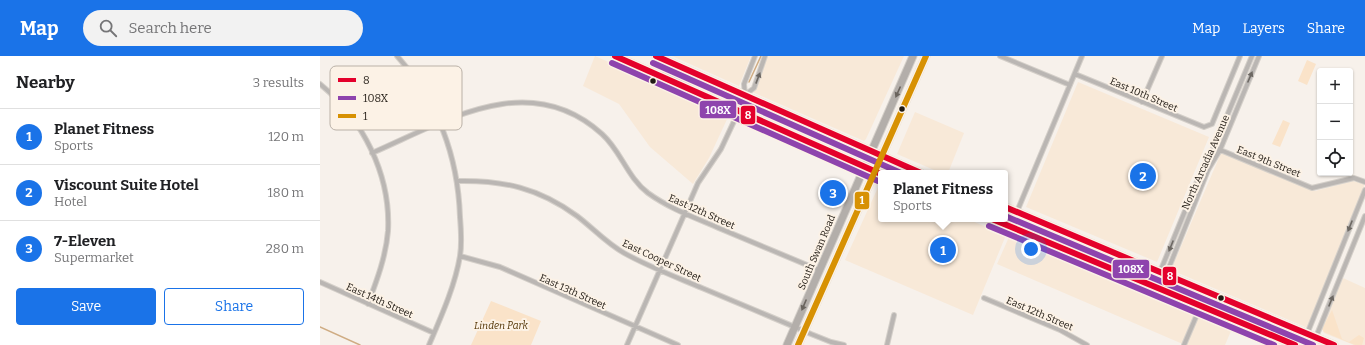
<!DOCTYPE html>
<meta charset="utf-8">
<style>
:root{--surface:#fff;--page:#f2f2f2;--text:#202124;--muted:#757577;--line:#e0e0e0;--accent:#1a73e8}
body{margin:0;font-family:Bitter,serif;background:var(--page);color:var(--text)}
.controls{position:absolute;right:12px;top:12px;display:grid;overflow:hidden;border-radius:4px;box-shadow:0 1px 3px #0004}
.controls button{width:36px;height:36px;display:grid;place-items:center;padding:0;border:0;border-bottom:1px solid var(--line);background:var(--surface);color:var(--text);font:20px sans-serif}
.you{position:absolute;left:711px;top:193px;width:14px;height:14px;margin:-10px;border:3px solid #fff;border-radius:50%;background:#1a73e8;box-shadow:0 0 0 6px #1a73e833}
.badge{display:grid;place-items:center;width:26px;height:26px;border-radius:50%;background:var(--accent);color:#fff;font-size:13px;font-weight:700}
.pin{position:absolute;translate:-50% -50%;border:2px solid #fff;box-shadow:0 1px 4px #0006}
.popup{position:absolute;left:558px;top:114px;width:130px;height:52px;box-sizing:border-box;display:grid;place-content:center;border-radius:4px;background:var(--surface);filter:drop-shadow(0 1px 3px #0005);font-size:13px;white-space:nowrap;color:var(--muted)}
.popup b{font-size:15px;color:var(--text)}
.popup::after{content:'';position:absolute;left:50%;top:100%;margin-left:-8px;border:8px solid transparent;border-top-color:var(--surface)}
.list{margin:0;padding:0;list-style:none}
h2{display:flex;justify-content:space-between;align-items:center;height:52px;margin:0;padding:0 16px;font-size:17px}
h2 small{font-size:13px;font-weight:400;color:var(--muted)}
.list li{display:grid;grid-template-columns:26px 1fr auto;gap:12px;align-items:center;box-sizing:border-box;height:56px;padding:0 16px;border-top:1px solid var(--line)}
.list b{display:block;font-size:15px;white-space:nowrap}
.list p{margin:0;font-size:13px;white-space:nowrap;color:var(--muted)}
.list em{font-size:13px;font-style:normal;color:var(--muted)}
.actions{display:flex;gap:8px;padding:12px 16px}
.actions a{flex:1;padding:9px 0;border:1px solid var(--accent);border-radius:4px;text-align:center;font-size:14px;color:var(--accent)}
.actions .main{background:var(--accent);color:#fff}
.icon{flex:none;width:22px;height:22px;fill:none;stroke:currentColor;stroke-width:2;stroke-linecap:round;stroke-linejoin:round}
.map{position:relative;flex:none;width:1045px;height:289px;overflow:hidden}
header{display:flex;align-items:center;gap:24px;box-sizing:border-box;height:56px;padding:0 20px;background:var(--accent);color:#fff}
header strong{font-size:19px}
nav{display:flex;gap:22px;margin-inline-start:auto;font-size:14px}
.search{width:280px;height:36px;background:var(--page);display:flex;align-items:center;gap:10px;box-sizing:border-box;padding:0 14px;border-radius:22px;color:var(--muted);font-size:15px}
main{display:flex}
aside{flex:1;background:var(--surface)}
.map>svg:first-child{display:block}
.built{fill:#f8e9d8}
.green{fill:#fae3c9}
.lines{fill:none;stroke-linecap:round;stroke-linejoin:round}
.stream{stroke:#cfac83;stroke-width:1.5}
.street-casing{stroke:#d4cfc9;stroke-width:6}
.primary-casing{stroke:#d4cfc9;stroke-width:9}
.street{stroke:#bab6b3;stroke-width:4}
.primary{stroke:#b3aeaa;stroke-width:7}
.bus-1-casing{stroke:#fcf2e6;stroke-width:9}
.bus-2-casing{stroke:#fcf2e6;stroke-width:9}
.bus-3-casing{stroke:#fcf2e6;stroke-width:9}
.bus-1{stroke:#e4002b;stroke-width:6}
.bus-2{stroke:#8e44ad;stroke-width:6}
.bus-3{stroke:#d79103;stroke-width:6}
.oneway{fill:#6d6863}
.oneway2{fill:#6a645e}
.bus-dot{fill:#201a13;stroke:#fcf2e6;stroke-width:1.5}
.labels{text-anchor:middle;stroke-width:4;stroke-linejoin:round;paint-order:stroke}
.street-label{font-size:10px;fill:#201a13;stroke:#fcf2e6}
.park-label{font-size:10px;font-style:italic;fill:#533404;stroke:#fcf2e6}
.key{fill:#fcf2e6;stroke:#bab1a7;stroke-width:1}
.key-label{font-size:11px;fill:#201a13}
.line-badge{stroke:#fcf2e6;stroke-width:1.5}
.badge-label{font-size:11px;text-anchor:middle;font-weight:bold;fill:#fff}
</style>
<header>
<strong>Map</strong>
<div class="search"><svg class="icon" aria-label="search" viewBox="0 0 24 24"><circle cx="10" cy="10" r="6"/><path d="M15 15l6 6"/></svg>Search here</div>
<nav><a>Map</a><a>Layers</a><a>Share</a></nav>
</header>
<main>
<aside>
<h2>Nearby<small>3 results</small></h2>
<ul class="list">
<li><span class="badge">1</span><div><b>Planet Fitness</b><p>Sports</p></div><em>120 m</em></li>
<li><span class="badge">2</span><div><b>Viscount Suite Hotel</b><p>Hotel</p></div><em>180 m</em></li>
<li><span class="badge">3</span><div><b>7-Eleven</b><p>Supermarket</p></div><em>280 m</em></li>
</ul>
<div class="actions"><a class="main">Save</a><a>Share</a></div>
</aside>
<div class="map">
<svg width="1045" height="289" viewBox="0 0 1045 289">
<rect width="100%" height="100%" fill="#f7f1eb"/>
<!-- built -->
<path class="built" d="M 275,0 L 409,59 L 389,102 L 373,128 L 330,91 L 299,48 L 263,30 Z
M 352,0 L 431,0 L 419,30 Z
M 446,0 L 584,0 L 546,83 L 544,85 L 430,35 Z
M 758,26 L 889,81 L 837,206 L 706,151 Z
M 595,56 L 644,77 L 628,117 L 621,117 L 577,98 Z
M 901,97 L 995,135 L 1033,125 L 1045,128 L 988,272 L 851,214 Z
M 560,127 L 561,163 L 647,163 L 686,179 L 653,259 L 525,204 Z
M 689,181 L 911,275 L 905,289 L 865,289 L 677,208 Z
M 1023,222 L 1045,232 L 1045,289 L 1034,289 L 1004,277 L 1002,273 Z"/>
<!-- green -->
<path class="green" d="M 987,4 L 996,8 L 987,29 L 978,25 Z
M 963,64 L 970,67 L 960,91 L 952,88 Z
M 171,245 L 221,265 L 211,289 L 151,289 Z
M 1012,254 L 1022,283 L 1029,286 L 1039,279 L 1044,282 L 1042,289 L 1035,289 L 1004,276 L 1002,273 Z"/>
<g class="lines">
<!-- stream -->
<path class="stream" d="M 429,26 L 441,0
M 0,271 L 40,289"/>
<defs>
<path id="street" d="M 77,0 C 117,45 138,100 140,161 C 141,173 142,188 140,200 C 135,230 121,261 109,289
M 680,0 L 750,29
M 755,18 L 884,71 L 892,68 L 920,0
M 0,28 C 43,63 71,119 68,175 C 66,200 57,224 48,248
M 425,39 L 434,32 L 445,0
M 822,46 L 842,0
M 898,93 L 992,132 L 1034,122 L 1045,126
M 52,97 C 126,65 209,12 282,78 C 301,95 307,121 328,137 C 350,153 376,162 401,173 C 434,187 466,200 499,214
M 137,125 C 183,124 219,132 257,160 C 273,172 286,187 304,197 C 329,211 356,221 382,232 C 418,247 454,262 491,278 L 511,286 L 524,289
M 691,170 L 762,0
M 698,174 L 695,182 L 952,289
M 140,200 L 180,211 L 358,289
M 840,216 L 883,111 L 894,91 L 932,0
M 846,219 L 888,114 L 900,94 L 939,0
M 0,226 L 114,277
M 664,242 L 740,274 L 767,289
M 987,278 L 1045,134
M 996,281 L 1045,160
M 307,289 L 378,127 L 401,93 L 416,61 L 425,39 L 424,28 L 435,0
M 567,289 L 574,259
M 864,289 L 887,235"/>
<path id="primary" d="M 295,0 L 561,118
M 336,0 L 601,117
M 343,21 L 345,18 L 351,17 L 371,25 L 393,28
M 685,151 L 1014,289
M 672,163 L 975,289
M 784,207 L 797,208 L 837,223 L 841,223 L 846,219
M 467,289 L 593,0
M 478,289 L 606,0"/>
</defs>
<!-- street casing -->
<use href="#street" class="street-casing"/>
<!-- primary casing -->
<use href="#primary" class="primary-casing"/>
<!-- street -->
<use href="#street" class="street"/>
<!-- primary -->
<use href="#primary" class="primary"/>
<defs>
<path id="bus-1" d="M 295,0 L 561,118
M 336,0 L 601,117
M 685,151 L 1014,289
M 672,163 L 975,289"/>
<path id="bus-2" d="M 292,7 L 558,125
M 333,7 L 581,117
M 685,160 L 993,289
M 669,170 L 954,289"/>
<path id="bus-3" d="M 478,289 L 606,0"/>
</defs>
<!-- bus-1 casing -->
<use href="#bus-1" class="bus-1-casing"/>
<!-- bus-2 casing -->
<use href="#bus-2" class="bus-2-casing"/>
<!-- bus-3 casing -->
<use href="#bus-3" class="bus-3-casing"/>
<!-- bus-1 -->
<use href="#bus-1" class="bus-1"/>
<!-- bus-2 -->
<use href="#bus-2" class="bus-2"/>
<!-- bus-3 -->
<use href="#bus-3" class="bus-3"/>
</g>
<!-- one-way arrows -->
<defs><path id="oneway-solid" d="M-6-.8H1V-3.2L6.5 0L1 3.2V.8H-6Z"/></defs>
<g class="oneway">
<use href="#oneway-solid" transform="translate(930 21) rotate(-67)"/>
<use href="#oneway-solid" transform="translate(438 22) rotate(-69)"/>
<use href="#oneway-solid" transform="translate(1030 170) rotate(112)"/>
<use href="#oneway-solid" transform="translate(851 190) rotate(112)"/>
<use href="#oneway-solid" transform="translate(1011 245) rotate(-68)"/>
</g>
<g class="oneway2">
<use href="#oneway-solid" transform="translate(578 36) rotate(114)"/>
<use href="#oneway-solid" transform="translate(484 249) rotate(113)"/>
</g>
<!-- markers -->
<g class="bus-dot">
<circle cx="333" cy="25" r="3.5"/>
<circle cx="582" cy="53" r="3.5"/>
<circle cx="901" cy="242" r="3.5"/>
</g>
<g class="labels">
<!-- street labels -->
<g class="street-label">
<text transform="translate(824 38) rotate(23)" y="4">East 10th Street</text>
<text transform="translate(949 105) rotate(22)" y="4">East 9th Street</text>
<text transform="translate(885 106) rotate(-66)" y="4">North Arcadia Avenue</text>
<text transform="translate(382 155) rotate(24)" y="4">East 12th Street</text>
<text transform="translate(496 196) rotate(-67)" y="4">South Swan Road</text>
<text transform="translate(342 204) rotate(25)" y="4">East Cooper Street</text>
<text transform="translate(253 235) rotate(24)" y="4">East 13th Street</text>
<text transform="translate(60 244) rotate(24)" y="4">East 14th Street</text>
<text transform="translate(720 257) rotate(23)" y="4">East 12th Street</text>
</g>
<!-- park labels -->
<g class="park-label">
<text x="181" y="273">Linden Park</text>
</g>
</g>
<!-- legend -->
<rect x="10" y="10" width="132" height="64" rx="6" class="key"/>
<rect x="18" y="22" width="18" height="4" fill="#e4002b"/>
<rect x="18" y="40" width="18" height="4" fill="#8e44ad"/>
<rect x="18" y="58" width="18" height="4" fill="#d79103"/>
<g class="key-label">
<text x="43" y="28">8</text>
<text x="43" y="46">108X</text>
<text x="43" y="64">1</text>
</g>
<g class="line-badge">
<rect x="379" y="44" width="38" height="19" rx="4" fill="#8e44ad"/>
<rect x="420" y="49" width="16" height="20" rx="4" fill="#e4002b"/>
<rect x="534" y="135" width="16" height="19" rx="4" fill="#d79103"/>
<rect x="792" y="203" width="38" height="20" rx="4" fill="#8e44ad"/>
<rect x="842" y="210" width="15" height="20" rx="4" fill="#e4002b"/>
</g>
<g class="badge-label">
<text x="398" y="58">108X</text>
<text x="428" y="63">8</text>
<text x="542" y="148">1</text>
<text x="811" y="217">108X</text>
<text x="850" y="224">8</text>
</g>
</svg>
<div class="controls">
<button>+</button>
<button>−</button>
<button><svg class="icon" aria-label="locate" viewBox="0 0 24 24"><circle cx="12" cy="12" r="6"/><path d="M12 2v4M12 18v4M2 12h4M18 12h4"/></svg></button>
</div>
<div class="you"></div>
<div class="pin badge" style="left:623px;top:194px">1</div>
<div class="popup"><b>Planet Fitness</b>Sports</div>
<div class="pin badge" style="left:823px;top:120px">2</div>
<div class="pin badge" style="left:513px;top:137px">3</div>
</div>
</main>
